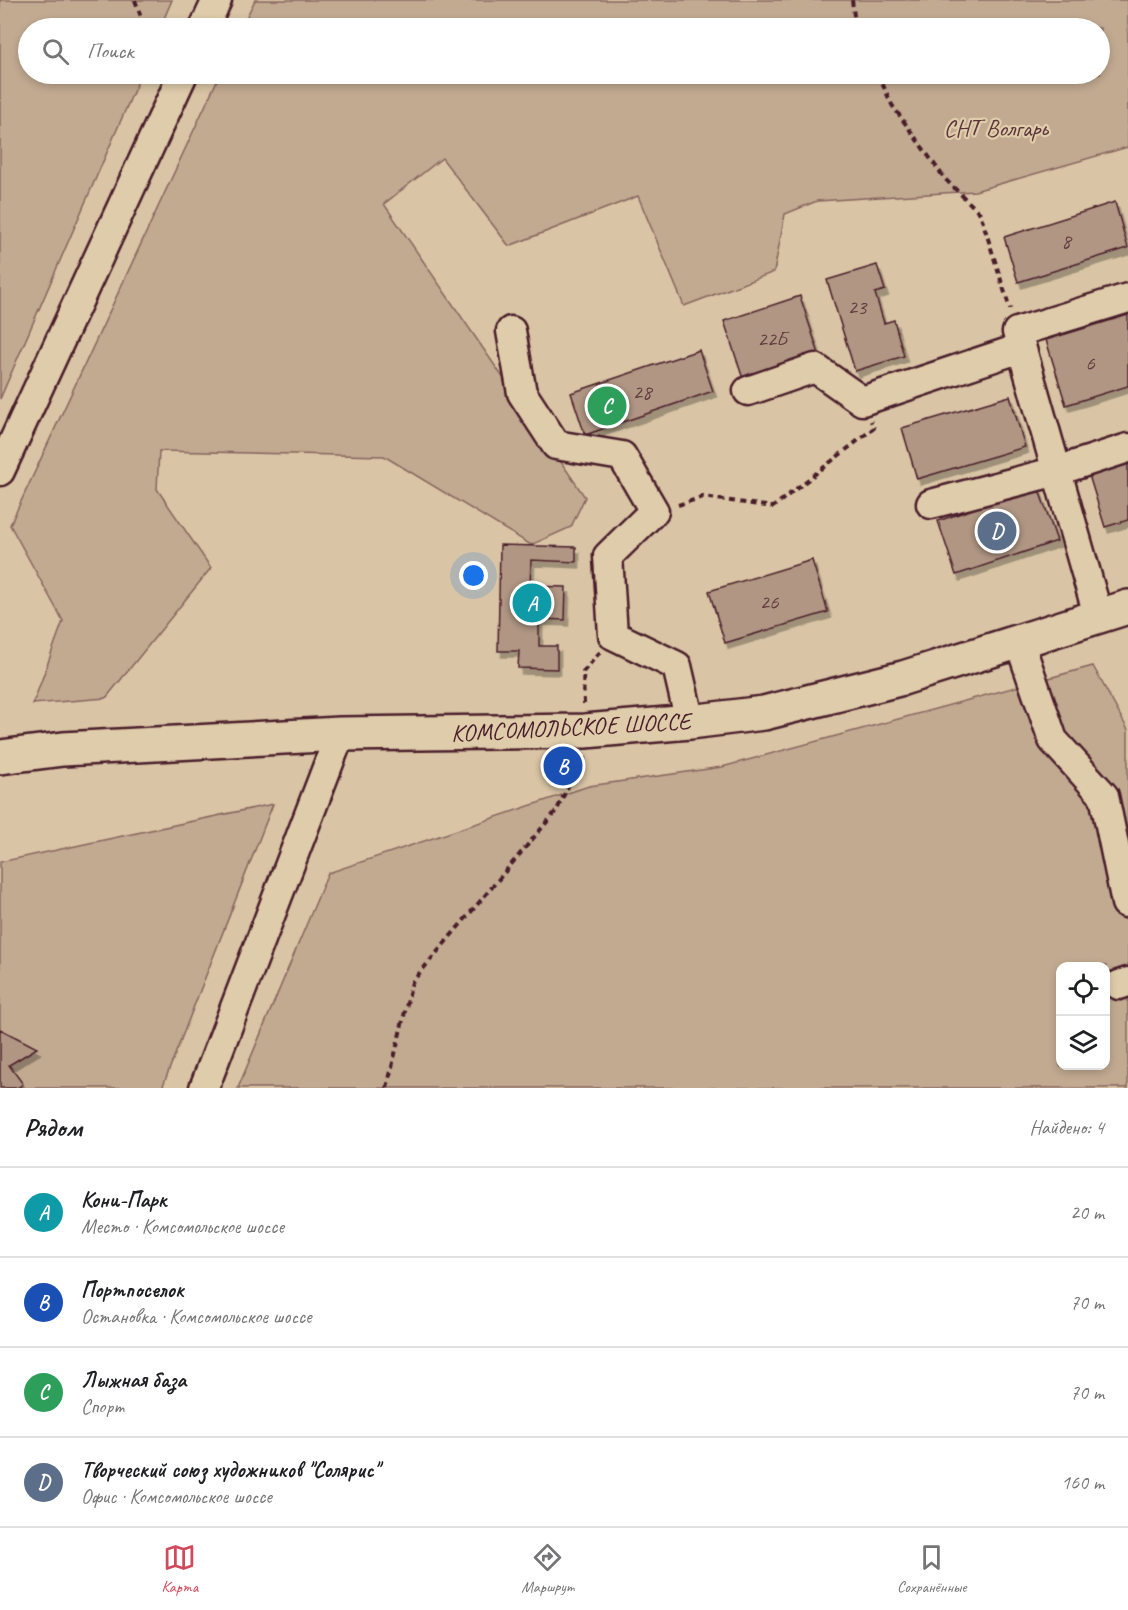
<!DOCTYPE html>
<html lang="ru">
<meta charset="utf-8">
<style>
:root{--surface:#fff;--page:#f2f2f2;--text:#202124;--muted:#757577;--line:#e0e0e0;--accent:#d1495b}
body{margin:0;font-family:Caveat,sans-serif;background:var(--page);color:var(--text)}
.controls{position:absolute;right:18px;bottom:18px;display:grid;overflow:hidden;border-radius:12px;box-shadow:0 3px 9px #0003}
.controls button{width:54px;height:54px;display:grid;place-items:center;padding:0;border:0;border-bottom:2px solid var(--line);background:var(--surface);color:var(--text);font:30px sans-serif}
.you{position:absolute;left:474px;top:576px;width:21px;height:21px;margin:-15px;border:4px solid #fff;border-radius:50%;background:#1a73e8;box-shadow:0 0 0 9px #1a73e833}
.badge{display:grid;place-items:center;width:39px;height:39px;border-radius:50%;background:var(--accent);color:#fff;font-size:20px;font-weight:700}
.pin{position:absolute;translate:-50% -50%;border:3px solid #fff;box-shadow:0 2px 6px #0006}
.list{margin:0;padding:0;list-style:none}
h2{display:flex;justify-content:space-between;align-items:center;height:78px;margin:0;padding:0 24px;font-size:26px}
h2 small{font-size:20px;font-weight:400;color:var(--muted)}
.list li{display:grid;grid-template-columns:39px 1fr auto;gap:18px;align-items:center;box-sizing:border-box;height:90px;padding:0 24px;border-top:2px solid var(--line)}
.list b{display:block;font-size:22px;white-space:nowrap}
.list p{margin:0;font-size:20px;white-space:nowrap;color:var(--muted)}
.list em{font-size:20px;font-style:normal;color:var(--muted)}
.icon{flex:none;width:33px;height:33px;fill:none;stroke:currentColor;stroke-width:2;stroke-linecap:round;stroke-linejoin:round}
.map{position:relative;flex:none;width:1128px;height:1088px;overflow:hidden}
.search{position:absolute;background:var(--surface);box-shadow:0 3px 9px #0003;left:18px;right:18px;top:18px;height:66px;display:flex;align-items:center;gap:15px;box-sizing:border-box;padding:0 21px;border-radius:33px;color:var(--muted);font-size:22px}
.sheet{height:438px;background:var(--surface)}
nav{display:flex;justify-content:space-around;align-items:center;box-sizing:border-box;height:84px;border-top:2px solid var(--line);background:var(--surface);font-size:16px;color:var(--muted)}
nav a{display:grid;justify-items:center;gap:3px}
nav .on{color:var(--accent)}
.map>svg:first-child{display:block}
.green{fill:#c2aa91;stroke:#86645e;stroke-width:1.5;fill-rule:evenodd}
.building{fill:#b09683;stroke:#4a1f2b;stroke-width:1.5;filter:url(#shadow)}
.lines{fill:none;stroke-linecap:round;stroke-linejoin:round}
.minor-casing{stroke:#4a1f2b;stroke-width:33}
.major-casing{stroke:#4a1f2b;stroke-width:38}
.path{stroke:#4a1f2b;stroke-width:4;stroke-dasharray:6 4.5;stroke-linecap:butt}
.minor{stroke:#dfccaa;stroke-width:28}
.major{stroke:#dfccaa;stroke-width:33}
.labels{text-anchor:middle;stroke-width:4.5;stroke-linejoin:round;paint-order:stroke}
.number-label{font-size:21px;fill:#643d41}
.park-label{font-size:24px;fill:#5c343a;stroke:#dfccaa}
.street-label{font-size:24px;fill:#4a1f2b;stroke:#dfccaa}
</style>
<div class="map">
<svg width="1128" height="1088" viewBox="0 0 1128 1088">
<defs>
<filter id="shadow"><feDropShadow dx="3.5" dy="6" stdDeviation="0" flood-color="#0004"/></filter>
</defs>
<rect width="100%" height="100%" fill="#d9c5a5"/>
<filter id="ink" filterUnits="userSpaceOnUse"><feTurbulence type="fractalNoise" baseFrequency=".0167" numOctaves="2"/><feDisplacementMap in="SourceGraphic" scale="12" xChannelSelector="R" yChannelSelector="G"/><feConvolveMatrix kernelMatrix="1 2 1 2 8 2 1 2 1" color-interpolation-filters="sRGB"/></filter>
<g filter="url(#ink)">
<!-- green -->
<path class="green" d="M 0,0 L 172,0 L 160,28 L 28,28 L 28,74 L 141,74 L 0,399 Z
M 255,0 L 1128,0 L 1128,147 L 975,191 L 817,201 L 785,214 L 774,272 L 684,306 L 638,196 L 509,246 L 442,158 L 384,204 L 585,497 L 571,527 L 531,545 L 384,456 L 159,451 L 157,489 L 211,568 L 106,698 L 33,704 L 63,621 L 10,525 L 220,74 L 1100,74 L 1100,28 L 241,28 Z
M 1093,666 L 1128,730 L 1128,1088 L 238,1088 L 328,873 L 589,786 L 722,767 ZM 1060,966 L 1106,966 L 1106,1066 L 1060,1066 Z
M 273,804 L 162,1088 L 7,1088 L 0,1082 L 0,862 Z"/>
<!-- building -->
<path class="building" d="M 1115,202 L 1128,248 L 1018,282 L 1004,237 Z
M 877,265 L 885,290 L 875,293 L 884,323 L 894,320 L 904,356 L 855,371 L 827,280 Z
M 800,296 L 820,357 L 744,382 L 724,321 Z
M 1128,315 L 1128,386 L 1066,405 L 1046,340 Z
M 699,350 L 713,391 L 585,435 L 571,393 Z
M 1010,396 L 1025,447 L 917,479 L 902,428 Z
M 1128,459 L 1128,520 L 1105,527 L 1088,472 Z
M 1038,487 L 1057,541 L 956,575 L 938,521 Z
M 500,545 L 576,547 L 576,562 L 531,560 L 530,586 L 566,587 L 565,620 L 539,619 L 539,646 L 557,646 L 557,669 L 518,668 L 519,651 L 498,651 Z
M 812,560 L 828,612 L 725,643 L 709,591 Z
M 0,1029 L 37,1048 L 9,1065 L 23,1084 L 17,1088 L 0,1088 Z"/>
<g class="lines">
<defs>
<path id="minor" d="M 204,28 L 217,0
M 511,331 L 522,393 L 556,445 L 622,456 L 654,511 L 608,556 L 613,635 L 677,666 L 690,722
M 748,391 L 815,368 L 862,401 L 1021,348
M 0,471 L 183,74
M 931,504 L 1057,471 L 1128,448
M 1098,615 L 1017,332 L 1128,298
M 1019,641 L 1053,740 L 1104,796 L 1126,903
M 1119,985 L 1128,982
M 204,1088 L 340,734"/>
<path id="major" d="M 0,757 L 63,749 L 340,734 L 585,731 L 690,722 L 764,713 L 903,678 L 1128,607"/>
</defs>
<!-- minor casing -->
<use href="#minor" class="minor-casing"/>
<!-- major casing -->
<use href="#major" class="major-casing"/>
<!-- path -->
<path class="path" d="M 135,0 L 145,28
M 852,0 L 855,24 L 857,28
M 878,74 L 892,105 L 945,179 L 980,213 L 1010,309
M 678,505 L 703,497 L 773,507 L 874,428 L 871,421
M 584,704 L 583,672 L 600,652
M 387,1088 L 412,982 L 557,810 L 570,782 L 584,764 L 584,757"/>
<!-- minor -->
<use href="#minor" class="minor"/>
<!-- major -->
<use href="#major" class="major"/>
</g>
</g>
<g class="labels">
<!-- number labels -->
<g class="number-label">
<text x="1066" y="248">8</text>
<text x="857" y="314">23</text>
<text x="772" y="346">22Б</text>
<text x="1090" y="370">6</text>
<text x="642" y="399">28</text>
<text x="769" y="609">26</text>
</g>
<!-- park labels -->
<g class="park-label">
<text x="996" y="136">СНТ Волгарь</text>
</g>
<!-- street labels -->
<g class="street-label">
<text transform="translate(571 727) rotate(-3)" y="8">КОМСОМОЛЬСКОЕ ШОССЕ</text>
</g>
</g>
</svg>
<div class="controls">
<button><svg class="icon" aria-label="locate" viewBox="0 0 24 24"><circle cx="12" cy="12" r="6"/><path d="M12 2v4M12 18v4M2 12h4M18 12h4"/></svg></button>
<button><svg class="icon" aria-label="layers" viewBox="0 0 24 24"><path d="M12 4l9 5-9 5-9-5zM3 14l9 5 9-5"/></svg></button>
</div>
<div class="you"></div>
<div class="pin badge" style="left:532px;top:603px;background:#0f9aa8">A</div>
<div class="pin badge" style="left:563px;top:766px;background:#1a4fb4">B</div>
<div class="pin badge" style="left:607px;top:406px;background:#2e9e5b">C</div>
<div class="pin badge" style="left:997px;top:531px;background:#5c6f8a">D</div>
<div class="search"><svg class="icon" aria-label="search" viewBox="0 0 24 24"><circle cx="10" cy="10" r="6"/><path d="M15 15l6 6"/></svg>Поиск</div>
</div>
<section class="sheet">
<h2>Рядом<small>Найдено: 4</small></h2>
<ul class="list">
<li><span class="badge" style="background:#0f9aa8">A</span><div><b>Кони-Парк</b><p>Место · Комсомольское шоссе</p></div><em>20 m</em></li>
<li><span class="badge" style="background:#1a4fb4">B</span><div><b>Портпоселок</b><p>Остановка · Комсомольское шоссе</p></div><em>70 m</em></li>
<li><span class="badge" style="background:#2e9e5b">C</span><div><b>Лыжная база</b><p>Спорт</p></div><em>70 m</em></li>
<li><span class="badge" style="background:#5c6f8a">D</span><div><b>Творческий союз художников &quot;Солярис&quot;</b><p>Офис · Комсомольское шоссе</p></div><em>160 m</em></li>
</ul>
</section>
<nav>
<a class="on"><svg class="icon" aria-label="map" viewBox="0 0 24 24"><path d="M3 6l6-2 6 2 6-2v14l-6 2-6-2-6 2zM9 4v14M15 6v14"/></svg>Карта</a>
<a><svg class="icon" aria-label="directions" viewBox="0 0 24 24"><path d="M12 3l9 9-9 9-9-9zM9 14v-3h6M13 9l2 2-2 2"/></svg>Маршрут</a>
<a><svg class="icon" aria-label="saved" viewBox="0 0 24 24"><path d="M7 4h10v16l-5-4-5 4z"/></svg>Сохранённые</a>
</nav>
